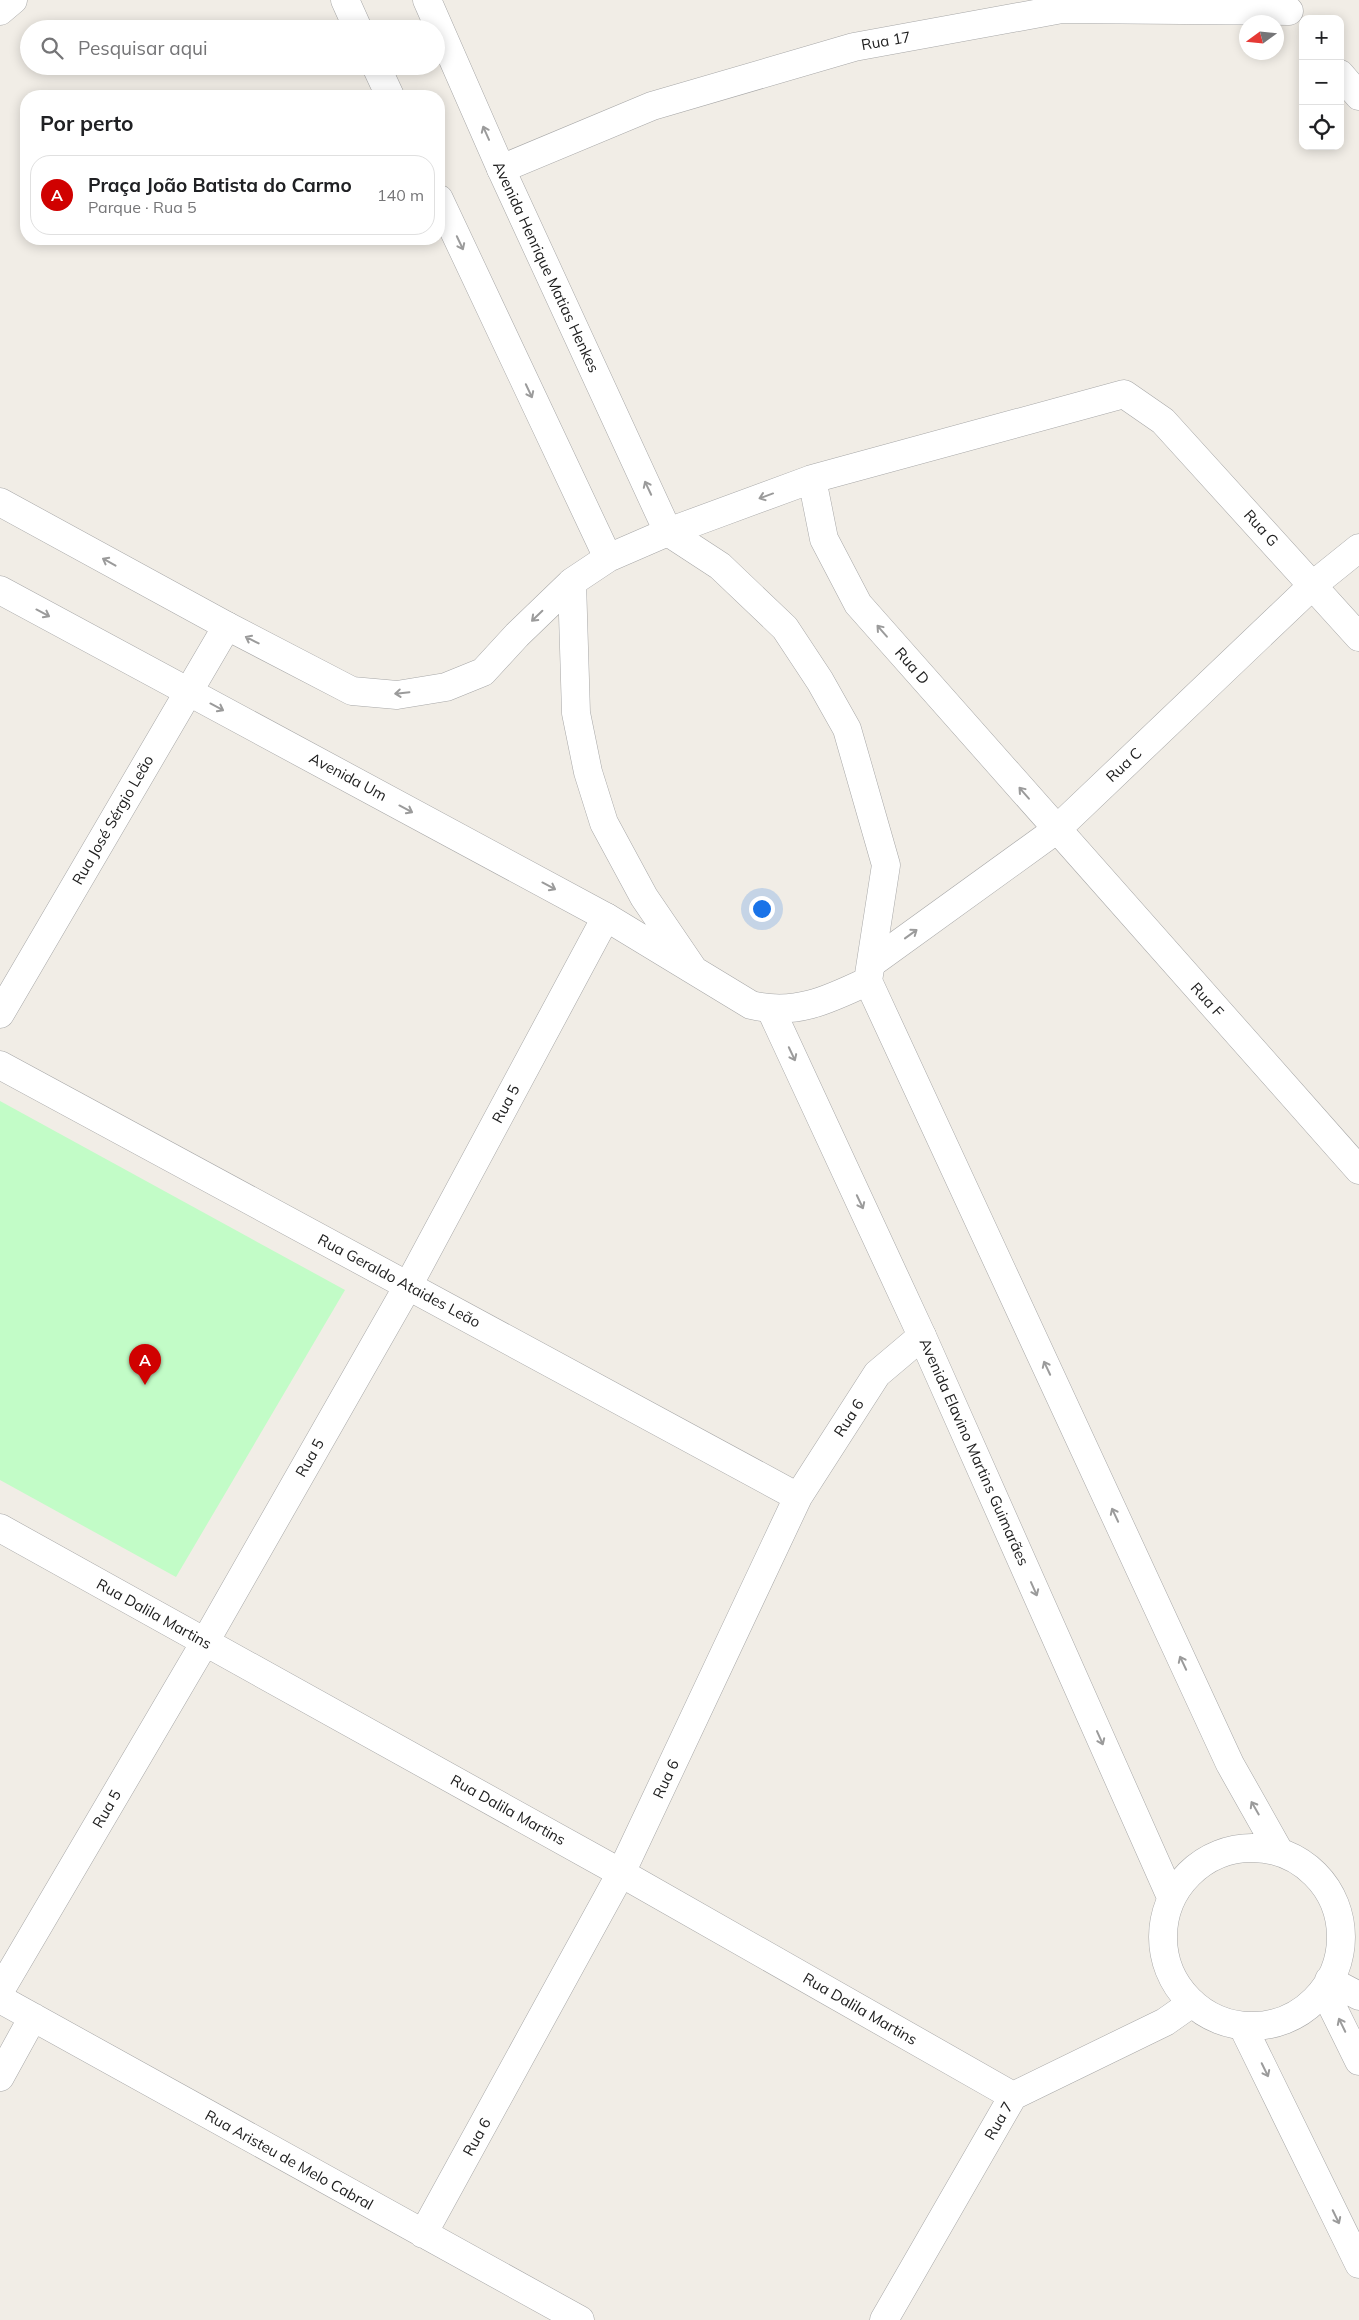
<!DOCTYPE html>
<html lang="pt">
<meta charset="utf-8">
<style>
:root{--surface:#fff;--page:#f6f6f6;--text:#202124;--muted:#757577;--line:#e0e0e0;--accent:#d00100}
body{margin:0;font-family:Mulish,sans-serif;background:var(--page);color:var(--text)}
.controls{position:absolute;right:15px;top:15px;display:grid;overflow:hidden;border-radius:10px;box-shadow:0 2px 12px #0003}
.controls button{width:45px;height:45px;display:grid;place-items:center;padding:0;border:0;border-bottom:1px solid var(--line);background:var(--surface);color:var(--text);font:25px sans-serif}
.compass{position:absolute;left:1239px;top:15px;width:45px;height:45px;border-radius:50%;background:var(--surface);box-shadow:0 2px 12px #0003;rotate:255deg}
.you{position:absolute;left:761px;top:908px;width:18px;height:18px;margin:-12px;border:4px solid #fff;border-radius:50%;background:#1a73e8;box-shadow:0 0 0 8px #1a73e833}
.badge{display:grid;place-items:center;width:32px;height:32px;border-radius:50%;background:var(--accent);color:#fff;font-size:16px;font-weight:700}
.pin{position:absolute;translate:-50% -41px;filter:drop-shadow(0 1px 2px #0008)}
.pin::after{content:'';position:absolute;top:26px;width:18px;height:15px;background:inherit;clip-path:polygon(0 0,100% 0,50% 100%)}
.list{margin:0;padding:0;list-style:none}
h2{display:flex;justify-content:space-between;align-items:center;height:65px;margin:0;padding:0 20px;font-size:21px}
h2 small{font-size:16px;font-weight:400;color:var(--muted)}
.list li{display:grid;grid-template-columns:32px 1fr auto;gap:15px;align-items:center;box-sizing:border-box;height:80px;margin:0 10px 10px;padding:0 10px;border:1px solid var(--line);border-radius:20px}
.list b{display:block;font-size:19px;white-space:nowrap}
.list p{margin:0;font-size:16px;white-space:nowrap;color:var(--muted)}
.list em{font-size:16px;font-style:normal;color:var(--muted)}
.icon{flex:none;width:28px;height:28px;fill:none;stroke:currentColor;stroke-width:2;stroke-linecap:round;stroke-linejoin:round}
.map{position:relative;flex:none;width:1359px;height:2320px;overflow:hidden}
.search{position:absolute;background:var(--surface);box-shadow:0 2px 12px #0003;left:20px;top:20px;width:425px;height:55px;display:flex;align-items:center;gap:12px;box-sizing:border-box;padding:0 18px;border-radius:28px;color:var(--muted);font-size:19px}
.panel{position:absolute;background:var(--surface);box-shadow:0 2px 12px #0003;left:20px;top:90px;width:425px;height:155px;border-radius:20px}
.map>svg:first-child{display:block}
.park{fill:#c2fcc7}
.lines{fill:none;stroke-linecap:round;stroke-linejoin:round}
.minor-casing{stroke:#a7a7a7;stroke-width:29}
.tertiary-casing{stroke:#a7a7a7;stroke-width:29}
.minor{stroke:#fff;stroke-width:28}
.tertiary{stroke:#fff;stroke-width:28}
.oneway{stroke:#9b9b9b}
.labels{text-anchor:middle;stroke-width:4;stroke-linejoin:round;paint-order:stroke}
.street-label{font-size:15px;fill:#202020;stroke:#fff}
</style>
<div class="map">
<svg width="1359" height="2320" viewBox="0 0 1359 2320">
<rect width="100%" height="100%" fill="#f1ede6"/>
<!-- park -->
<path class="park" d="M 0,1101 L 345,1290 L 176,1577 L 0,1480 Z"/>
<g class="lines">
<defs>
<path id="minor" d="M 0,11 L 13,0
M 1340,74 L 1359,96
M 501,169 L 652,106 L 854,47 L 1062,9 L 1289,11
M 812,479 L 824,539 L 858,604 L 1359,1170
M 668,532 L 812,479 L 1124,394 L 1163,421 L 1359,637
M 872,963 L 1056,830 L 1313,585 L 1359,548
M 0,1014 L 227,626
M 0,1065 L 798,1497
M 0,1528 L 621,1873 L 1013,2096
M 0,1991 L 205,1642 L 408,1286 L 606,917
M 0,1999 L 580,2320
M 0,2077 L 33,2017
M 423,2234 L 621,1873 L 798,1497 L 877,1374 L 922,1336
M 884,2320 L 1013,2096 L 1165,2022 L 1192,2003"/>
<path id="tertiary" d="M 345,0 L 358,29
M 427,0 L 501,169 L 668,532
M 376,66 L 390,96
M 439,199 L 608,558
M 0,502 L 227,626 L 352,691 L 397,695 L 446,687 L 483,672 L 517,635 L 572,582
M 0,590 L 606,917 L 751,1005 C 795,1016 828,1000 868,981 L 886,865 L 847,729 L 820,681 L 785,628 L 720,566 L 668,532 L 608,558 L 572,582 L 576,713 L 588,772 L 604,823 L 644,897 L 693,969
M 868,981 L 1230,1764 L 1279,1851
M 771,1010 L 922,1336 L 1171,1897
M1163 1937a89 89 0 1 1 178 0a89 89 0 1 1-178 0Z
M 1329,1980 L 1359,1996
M 1324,1990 L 1359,2061
M 1243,2027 L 1359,2264"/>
</defs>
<!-- minor casing -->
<use href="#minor" class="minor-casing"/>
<!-- tertiary casing -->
<use href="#tertiary" class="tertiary-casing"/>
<!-- minor -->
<use href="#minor" class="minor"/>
<!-- tertiary -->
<use href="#tertiary" class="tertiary"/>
</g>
<!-- one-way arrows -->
<defs><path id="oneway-shaft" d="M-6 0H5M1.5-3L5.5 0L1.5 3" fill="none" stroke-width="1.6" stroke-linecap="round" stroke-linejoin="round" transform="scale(1.25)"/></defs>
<g class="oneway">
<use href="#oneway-shaft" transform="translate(486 133) rotate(-114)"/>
<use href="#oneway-shaft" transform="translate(460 243) rotate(65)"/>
<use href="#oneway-shaft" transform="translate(529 391) rotate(65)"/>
<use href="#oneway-shaft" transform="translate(648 488) rotate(-115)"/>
<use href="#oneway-shaft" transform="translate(766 496) rotate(160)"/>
<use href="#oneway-shaft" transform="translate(109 562) rotate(-151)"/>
<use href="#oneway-shaft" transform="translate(43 613) rotate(28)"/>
<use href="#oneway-shaft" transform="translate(537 616) rotate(136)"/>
<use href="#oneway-shaft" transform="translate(882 631) rotate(-131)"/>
<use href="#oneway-shaft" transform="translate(252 640) rotate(-153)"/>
<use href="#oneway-shaft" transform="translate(402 693) rotate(174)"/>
<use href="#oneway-shaft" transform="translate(217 707) rotate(28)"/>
<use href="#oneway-shaft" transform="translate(1024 793) rotate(-131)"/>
<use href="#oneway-shaft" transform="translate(406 809) rotate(28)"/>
<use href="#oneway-shaft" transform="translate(549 886) rotate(28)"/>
<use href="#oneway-shaft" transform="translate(911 934) rotate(-36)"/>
<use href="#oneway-shaft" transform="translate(792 1054) rotate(65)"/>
<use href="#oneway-shaft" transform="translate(860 1202) rotate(65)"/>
<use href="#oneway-shaft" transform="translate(1047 1368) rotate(-115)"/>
<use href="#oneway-shaft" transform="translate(1115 1515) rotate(-115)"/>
<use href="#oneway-shaft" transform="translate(1034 1589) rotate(66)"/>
<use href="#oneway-shaft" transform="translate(1183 1663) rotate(-115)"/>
<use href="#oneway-shaft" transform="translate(1100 1738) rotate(66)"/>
<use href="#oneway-shaft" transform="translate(1255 1808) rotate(-120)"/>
<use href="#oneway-shaft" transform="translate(1342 2025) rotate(-116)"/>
<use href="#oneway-shaft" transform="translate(1265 2070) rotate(64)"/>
<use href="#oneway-shaft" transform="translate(1336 2217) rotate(64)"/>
</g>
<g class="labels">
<!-- street labels -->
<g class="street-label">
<text transform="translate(886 41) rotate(-10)" y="5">Rua 17</text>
<text transform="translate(546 267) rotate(65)" y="5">Avenida Henrique Matias Henkes</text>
<text transform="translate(1261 528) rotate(48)" y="5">Rua G</text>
<text transform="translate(912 666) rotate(49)" y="5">Rua D</text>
<text transform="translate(1124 765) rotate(-43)" y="5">Rua C</text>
<text transform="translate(348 777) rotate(28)" y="5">Avenida Um</text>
<text transform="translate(113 820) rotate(-60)" y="5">Rua José Sérgio Leão</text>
<text transform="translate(1207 1000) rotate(48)" y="5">Rua F</text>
<text transform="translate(506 1104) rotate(-62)" y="5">Rua 5</text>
<text transform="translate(399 1281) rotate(28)" y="5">Rua Geraldo Ataides Leão</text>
<text transform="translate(849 1418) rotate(-57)" y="5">Rua 6</text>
<text transform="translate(974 1452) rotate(66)" y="5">Avenida Elavino Martins Guimarães</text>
<text transform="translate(310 1458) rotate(-60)" y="5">Rua 5</text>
<text transform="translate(154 1614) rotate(29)" y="5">Rua Dalila Martins</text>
<text transform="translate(666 1779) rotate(-65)" y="5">Rua 6</text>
<text transform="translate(107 1809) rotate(-60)" y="5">Rua 5</text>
<text transform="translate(508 1810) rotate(29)" y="5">Rua Dalila Martins</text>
<text transform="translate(860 2009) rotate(30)" y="5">Rua Dalila Martins</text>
<text transform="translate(999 2121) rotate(-60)" y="5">Rua 7</text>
<text transform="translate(477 2137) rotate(-61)" y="5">Rua 6</text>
<text transform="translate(289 2160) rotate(29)" y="5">Rua Aristeu de Melo Cabral</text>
</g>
</g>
</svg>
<div class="controls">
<button>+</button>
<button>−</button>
<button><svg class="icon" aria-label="locate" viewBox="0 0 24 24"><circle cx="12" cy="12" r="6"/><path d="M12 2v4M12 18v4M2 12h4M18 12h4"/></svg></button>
</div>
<svg class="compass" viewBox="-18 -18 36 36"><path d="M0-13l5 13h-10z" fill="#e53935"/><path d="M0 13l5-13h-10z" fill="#757577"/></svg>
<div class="you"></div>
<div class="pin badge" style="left:145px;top:1385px">A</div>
<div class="search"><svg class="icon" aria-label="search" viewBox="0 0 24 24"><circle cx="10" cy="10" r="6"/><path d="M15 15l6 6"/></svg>Pesquisar aqui</div>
<section class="panel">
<h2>Por perto<small></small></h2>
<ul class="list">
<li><span class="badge">A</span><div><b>Praça João Batista do Carmo</b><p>Parque · Rua 5</p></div><em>140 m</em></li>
</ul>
</section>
</div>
